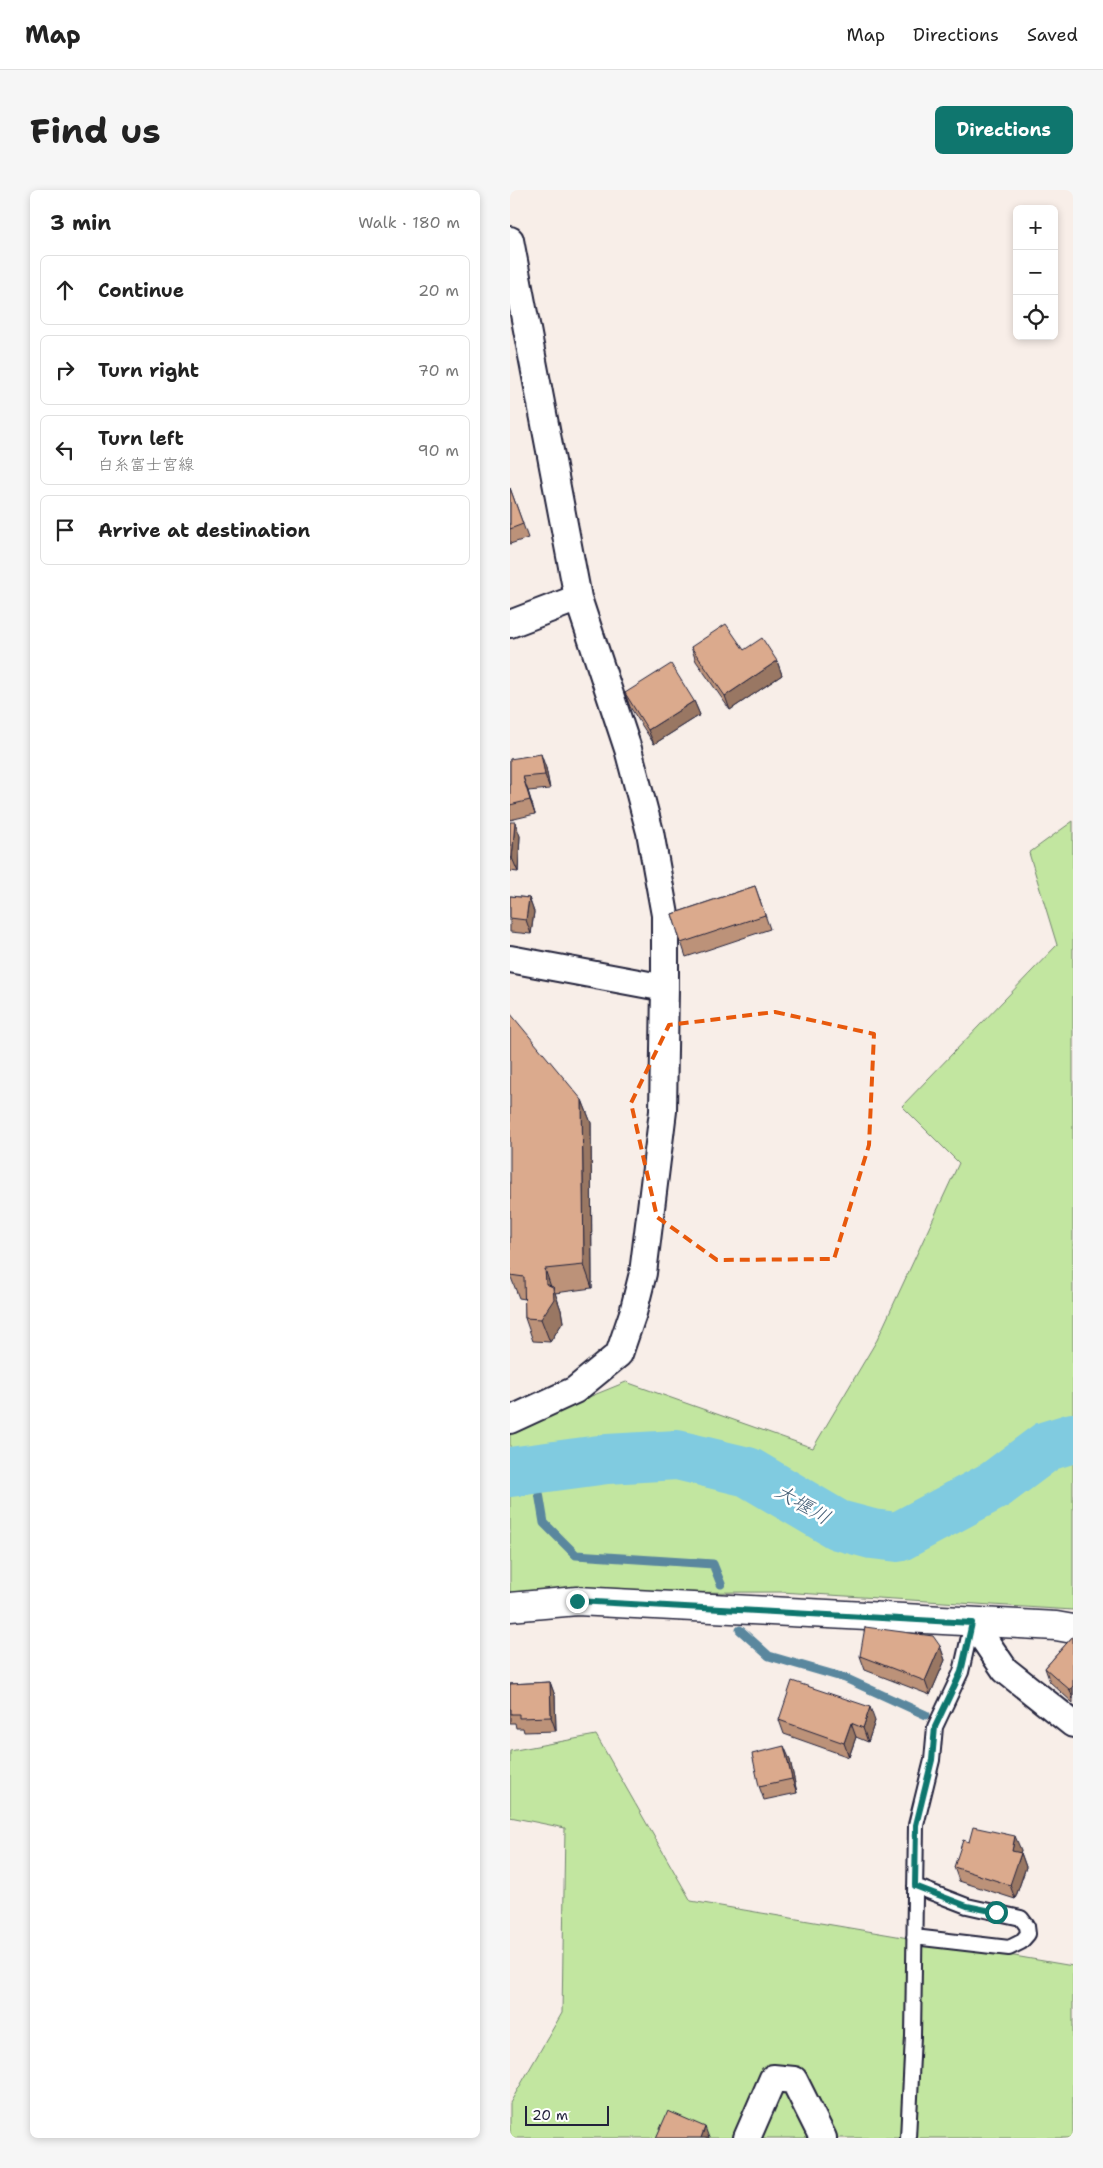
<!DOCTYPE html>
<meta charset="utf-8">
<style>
:root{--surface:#fff;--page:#f6f6f6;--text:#222;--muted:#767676;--line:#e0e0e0;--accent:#0f766e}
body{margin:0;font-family:"Shantell Sans","Klee One",sans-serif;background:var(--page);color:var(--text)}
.controls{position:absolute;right:15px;top:15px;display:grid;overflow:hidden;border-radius:8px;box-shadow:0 2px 8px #0003}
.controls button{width:45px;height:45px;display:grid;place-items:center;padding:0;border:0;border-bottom:1px solid var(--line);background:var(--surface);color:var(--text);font:25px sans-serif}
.scale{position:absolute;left:15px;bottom:12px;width:84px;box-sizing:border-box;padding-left:5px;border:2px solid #22223b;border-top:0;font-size:14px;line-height:18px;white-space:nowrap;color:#22223b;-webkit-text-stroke:4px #fff;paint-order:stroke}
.stop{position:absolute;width:15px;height:15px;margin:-11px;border:4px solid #0f766e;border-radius:50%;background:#fff}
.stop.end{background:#0f766e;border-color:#fff;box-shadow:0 1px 5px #0008}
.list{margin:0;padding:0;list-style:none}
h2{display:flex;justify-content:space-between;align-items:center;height:65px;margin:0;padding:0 20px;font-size:21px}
h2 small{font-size:16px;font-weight:400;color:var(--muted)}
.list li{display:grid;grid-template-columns:32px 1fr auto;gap:15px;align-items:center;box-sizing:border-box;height:70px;margin:0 10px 10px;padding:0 10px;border:1px solid var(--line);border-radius:8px}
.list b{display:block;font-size:19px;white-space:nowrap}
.list p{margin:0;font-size:16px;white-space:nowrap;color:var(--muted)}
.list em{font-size:16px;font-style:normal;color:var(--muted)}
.icon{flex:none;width:28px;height:28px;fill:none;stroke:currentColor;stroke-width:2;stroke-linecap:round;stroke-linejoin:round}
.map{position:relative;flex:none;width:563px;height:1948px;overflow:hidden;border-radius:8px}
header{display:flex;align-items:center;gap:30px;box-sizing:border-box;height:70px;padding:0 25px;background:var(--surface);border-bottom:1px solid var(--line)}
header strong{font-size:24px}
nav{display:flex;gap:28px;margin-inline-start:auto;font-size:18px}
.intro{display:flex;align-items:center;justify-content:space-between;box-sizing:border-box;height:120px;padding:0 30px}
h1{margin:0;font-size:35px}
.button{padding:12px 22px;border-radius:8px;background:var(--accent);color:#fff;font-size:18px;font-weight:700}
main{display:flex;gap:30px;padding:0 30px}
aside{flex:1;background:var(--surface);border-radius:8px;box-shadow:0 2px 8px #0003}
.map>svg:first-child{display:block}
.green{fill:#c2e6a0;stroke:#72846e}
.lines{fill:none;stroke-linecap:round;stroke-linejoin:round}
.stream{stroke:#5a879e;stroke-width:9}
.river{stroke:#80cbe0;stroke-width:50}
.service-casing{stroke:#22223b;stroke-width:18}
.minor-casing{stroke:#22223b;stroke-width:30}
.secondary-casing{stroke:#22223b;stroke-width:31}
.service{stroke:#fff;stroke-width:14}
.minor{stroke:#fff;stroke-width:26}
.secondary{stroke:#fff;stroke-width:28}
.wall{fill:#bc9279;stroke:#22223b}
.shaded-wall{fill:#997763;stroke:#22223b}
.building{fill:#dbaa8d;stroke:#22223b}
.route{stroke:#0f766e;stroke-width:6}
.marked{fill:none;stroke:#e8590c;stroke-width:4;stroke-dasharray:10 6;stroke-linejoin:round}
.labels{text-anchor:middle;stroke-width:5;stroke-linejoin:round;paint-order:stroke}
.water-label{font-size:20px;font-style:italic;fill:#435d75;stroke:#fff}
</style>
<header>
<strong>Map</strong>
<nav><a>Map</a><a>Directions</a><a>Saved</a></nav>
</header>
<div class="intro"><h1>Find us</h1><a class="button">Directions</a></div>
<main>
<aside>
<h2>3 min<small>Walk · 180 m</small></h2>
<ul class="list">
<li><svg class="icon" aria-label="ahead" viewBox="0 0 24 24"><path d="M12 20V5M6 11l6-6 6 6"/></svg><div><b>Continue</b></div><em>20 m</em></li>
<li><svg class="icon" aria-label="right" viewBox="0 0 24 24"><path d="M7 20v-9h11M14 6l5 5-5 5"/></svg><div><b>Turn right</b></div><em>70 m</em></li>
<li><svg class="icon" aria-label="left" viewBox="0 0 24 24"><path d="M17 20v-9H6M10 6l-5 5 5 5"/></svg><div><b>Turn left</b><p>白糸富士宮線</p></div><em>90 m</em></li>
<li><svg class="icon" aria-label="arrive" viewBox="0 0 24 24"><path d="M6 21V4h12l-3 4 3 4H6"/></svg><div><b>Arrive at destination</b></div></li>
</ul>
</aside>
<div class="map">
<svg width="563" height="1948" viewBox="0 0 563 1948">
<rect width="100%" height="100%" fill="#f8eee8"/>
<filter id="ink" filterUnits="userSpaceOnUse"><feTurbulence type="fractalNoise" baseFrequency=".02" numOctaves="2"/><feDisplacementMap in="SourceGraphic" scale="10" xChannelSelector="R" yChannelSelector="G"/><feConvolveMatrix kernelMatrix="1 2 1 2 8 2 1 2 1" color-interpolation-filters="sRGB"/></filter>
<g filter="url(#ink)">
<!-- green -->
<path class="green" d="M 563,631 L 563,1420 L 271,1402 L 0,1403 L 0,1239 L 116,1192 L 303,1258 L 367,1150 L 449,973 L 392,916 L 547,755 L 519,663 Z
M 86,1545 L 181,1711 L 563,1776 L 563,1948 L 0,1948 L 0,1913 L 52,1823 L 55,1638 L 0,1627 L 0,1561 Z"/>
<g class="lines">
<!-- stream -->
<path class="stream" d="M 25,1279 L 34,1333 L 66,1365 L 203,1374 L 211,1394
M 230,1440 L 259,1466 L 335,1488 L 416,1525"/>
<!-- river -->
<path class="river" d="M 0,1282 L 97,1269 L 167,1265 L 238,1282 L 328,1335 L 362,1344 L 388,1347 L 485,1295 L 537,1256 L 563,1248"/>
<defs>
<path id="service" d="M 404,1747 L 499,1758 L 511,1752 L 518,1744 L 517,1736 L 511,1728 L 457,1716 L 405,1696
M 398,1948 L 403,1846 L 406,1635 L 422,1570 L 425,1537 L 451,1482 L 462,1433"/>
<path id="minor" d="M 0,50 L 68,408 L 118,559 L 140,642 L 155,725 L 155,798 L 153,921 L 133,1083 L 123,1123 L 109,1164 L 65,1200 L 0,1230
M 0,434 L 68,408
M 0,769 L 155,798
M 463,1433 L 495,1480 L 563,1534
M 237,1948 L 263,1888 L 284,1890 L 313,1948"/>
<path id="secondary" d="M 0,1417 L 67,1411 L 546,1436 L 563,1439"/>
</defs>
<!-- service casing -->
<use href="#service" class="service-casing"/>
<!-- minor casing -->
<use href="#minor" class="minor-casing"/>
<!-- secondary casing -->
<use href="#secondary" class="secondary-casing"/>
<!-- service -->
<use href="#service" class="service"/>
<!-- minor -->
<use href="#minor" class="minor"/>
<!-- secondary -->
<use href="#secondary" class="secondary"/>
</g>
<!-- wall -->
<path class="wall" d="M 0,298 L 18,348 L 0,354 Z
M 181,457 L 234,460 L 267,471 L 272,485 L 220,520 L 186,471 Z
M 115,503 L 184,511 L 190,525 L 144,554 L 120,517 Z
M 0,569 L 36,578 L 40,599 L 18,601 L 25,624 L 0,630 Z
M 0,632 L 10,646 L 8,682 L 0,681 Z
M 245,696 L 260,739 L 176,767 L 162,724 Z
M 0,706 L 19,708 L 24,722 L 21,744 L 0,742 Z
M 72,910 L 81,933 L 82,1098 L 45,1103 L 51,1120 L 53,1132 L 40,1152 L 23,1151 L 15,1128 L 15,1109 L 9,1108 L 0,1085 Z
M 563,1446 L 563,1513 L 540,1492 L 535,1478 Z
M 430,1456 L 435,1470 L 420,1505 L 355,1480 L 350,1466 Z
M 40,1492 L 45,1506 L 46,1541 L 14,1542 L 13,1538 L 6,1538 L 5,1533 L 0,1533 L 0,1494 Z
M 269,1530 L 365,1531 L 358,1552 L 346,1547 L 339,1567 L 274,1544 Z
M 280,1570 L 287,1603 L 254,1610 L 249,1596 Z
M 459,1652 L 511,1660 L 510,1663 L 511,1663 L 516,1677 L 505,1709 L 449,1691 L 444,1677 Z"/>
<!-- shaded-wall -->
<path class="shaded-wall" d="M 267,471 L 272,485 L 220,520 L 215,506 Z
M 184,511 L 190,525 L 144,554 L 138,540 Z
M 31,564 L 36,578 L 40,599 L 35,585 Z
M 13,587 L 18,601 L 25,624 L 20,610 Z
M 5,632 L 10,646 L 8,682 L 2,668 Z
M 19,708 L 24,722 L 21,744 L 16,730 Z
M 72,910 L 81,933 L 82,1098 L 74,1075 Z
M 35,1079 L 43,1103 L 43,1097 L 51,1120 L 53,1132 L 40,1152 L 31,1129 L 36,1094 Z
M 430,1456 L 435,1470 L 420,1505 L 415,1491 Z
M 40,1492 L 45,1506 L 46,1541 L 41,1527 Z
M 563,1496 L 563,1509 L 560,1500 Z
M 360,1517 L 365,1531 L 358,1552 L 353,1538 Z
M 341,1533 L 346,1547 L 339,1567 L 334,1553 Z
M 274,1556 L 280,1570 L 287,1603 L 282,1589 Z
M 505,1646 L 511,1660 L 508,1672 L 511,1663 L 516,1677 L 505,1709 L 500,1695 L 502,1661 Z
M 195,1937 L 199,1948 L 191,1948 Z"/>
<!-- building -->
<path class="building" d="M 0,298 L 13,334 L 0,339 Z
M 216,434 L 234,460 L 252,448 L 267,471 L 215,506 L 181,457 Z
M 161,474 L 184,511 L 138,540 L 115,503 Z
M 31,564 L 35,585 L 13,587 L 20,610 L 0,615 L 0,569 Z
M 0,632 L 5,632 L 2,668 L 0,668 Z
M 245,696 L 255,725 L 171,753 L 162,724 Z
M 0,706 L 19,708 L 16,730 L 0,728 Z
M 0,823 L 72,910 L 74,1075 L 35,1079 L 36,1094 L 43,1097 L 44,1109 L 31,1129 L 15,1128 L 14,1087 L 0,1085 Z
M 355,1437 L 423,1446 L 430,1456 L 415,1491 L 350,1466 Z
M 563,1446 L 563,1496 L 560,1500 L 535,1478 Z
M 282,1491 L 360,1517 L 353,1538 L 341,1533 L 334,1553 L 269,1530 Z
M 40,1492 L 41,1527 L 9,1528 L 9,1524 L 1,1524 L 1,1519 L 0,1519 L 0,1494 Z
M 274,1556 L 282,1589 L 249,1596 L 242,1564 Z
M 463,1637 L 505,1646 L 502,1661 L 511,1663 L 500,1695 L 444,1677 L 453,1650 L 459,1652 Z
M 158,1921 L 195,1937 L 191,1948 L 146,1948 Z"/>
</g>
<g class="lines" filter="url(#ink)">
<!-- route -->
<path class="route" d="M 67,1411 L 462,1433 L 451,1482 L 425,1537 L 422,1570 L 406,1635 L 405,1696 L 457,1716 L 486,1722"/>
</g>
<!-- marked area -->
<path class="marked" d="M 265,822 L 364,844 L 359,955 L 324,1069 L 207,1070 L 147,1027 L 121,913 L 159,835 Z"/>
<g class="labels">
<!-- water labels -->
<g class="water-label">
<text transform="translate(293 1314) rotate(30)" y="7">大堰川</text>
</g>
</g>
</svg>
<div class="controls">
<button>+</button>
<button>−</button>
<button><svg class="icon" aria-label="locate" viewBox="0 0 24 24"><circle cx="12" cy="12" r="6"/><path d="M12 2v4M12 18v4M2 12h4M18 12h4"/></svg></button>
</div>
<div class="scale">20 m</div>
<div class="stop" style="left:486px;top:1722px"></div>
<div class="stop end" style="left:67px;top:1411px"></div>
</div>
</main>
